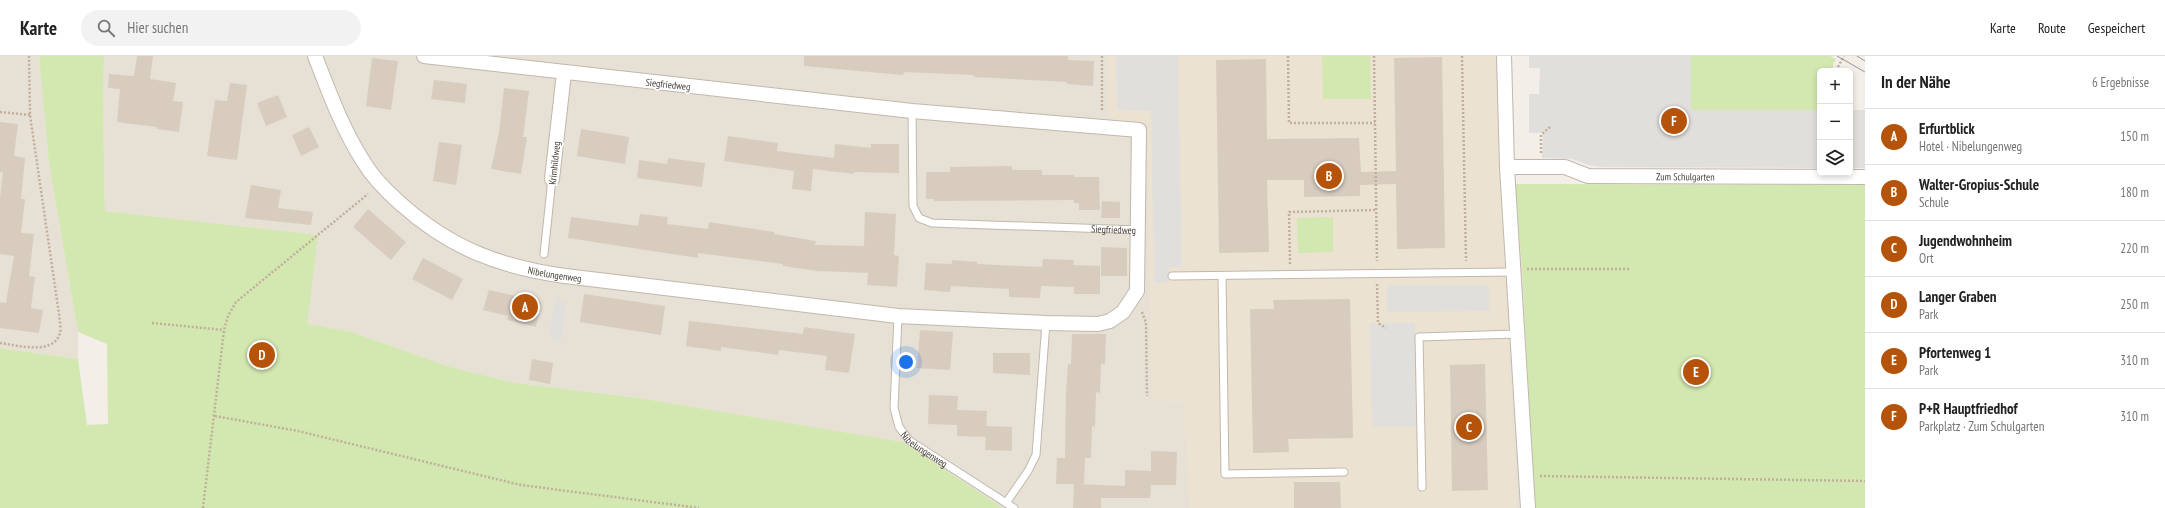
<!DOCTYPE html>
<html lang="de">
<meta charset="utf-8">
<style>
:root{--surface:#fff;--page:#f2f2f2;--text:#222;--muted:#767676;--line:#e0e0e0;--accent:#b45309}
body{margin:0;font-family:"PT Sans Narrow",sans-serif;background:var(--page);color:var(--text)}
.controls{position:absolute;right:12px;top:12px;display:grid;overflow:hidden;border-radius:6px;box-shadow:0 2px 6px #0003}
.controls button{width:36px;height:36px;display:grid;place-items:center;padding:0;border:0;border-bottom:1px solid var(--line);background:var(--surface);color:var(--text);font:20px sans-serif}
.you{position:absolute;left:906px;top:306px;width:14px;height:14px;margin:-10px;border:3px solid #fff;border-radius:50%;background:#1a73e8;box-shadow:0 0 0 6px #1a73e833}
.badge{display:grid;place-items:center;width:26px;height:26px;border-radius:50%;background:var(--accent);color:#fff;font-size:13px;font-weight:700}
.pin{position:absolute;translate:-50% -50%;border:2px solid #fff;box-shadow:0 1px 4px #0006}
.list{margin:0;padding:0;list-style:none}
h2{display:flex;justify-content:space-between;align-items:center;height:52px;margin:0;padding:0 16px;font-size:17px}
h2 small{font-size:13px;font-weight:400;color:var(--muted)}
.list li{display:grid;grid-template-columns:26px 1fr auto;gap:12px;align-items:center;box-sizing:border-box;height:56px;padding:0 16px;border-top:1px solid var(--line)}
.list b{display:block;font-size:15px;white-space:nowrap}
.list p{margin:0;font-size:13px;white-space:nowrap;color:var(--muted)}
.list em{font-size:13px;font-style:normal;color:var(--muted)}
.icon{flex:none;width:22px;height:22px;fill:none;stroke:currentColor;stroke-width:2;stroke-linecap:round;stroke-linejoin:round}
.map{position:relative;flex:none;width:1865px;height:452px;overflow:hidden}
header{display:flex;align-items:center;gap:24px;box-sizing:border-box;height:56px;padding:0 20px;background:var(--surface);border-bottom:1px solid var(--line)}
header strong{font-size:19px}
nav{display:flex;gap:22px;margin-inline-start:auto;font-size:14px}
.search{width:280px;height:36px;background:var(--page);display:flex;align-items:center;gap:10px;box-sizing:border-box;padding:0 14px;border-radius:22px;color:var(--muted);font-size:15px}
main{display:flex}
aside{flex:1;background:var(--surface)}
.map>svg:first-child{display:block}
.residential{fill:#e7e0d5}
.education{fill:#ece2d1}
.green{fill:#d3e7b0}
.parking{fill:#e1dfdc}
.building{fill:#d8ccbf}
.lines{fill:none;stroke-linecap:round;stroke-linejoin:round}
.lane-casing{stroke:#c1b8ad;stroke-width:9}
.street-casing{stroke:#c1b8ad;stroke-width:16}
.path{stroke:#c0af9b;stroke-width:2.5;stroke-dasharray:2 2;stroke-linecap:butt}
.lane{stroke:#fff;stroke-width:7}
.street{stroke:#fff;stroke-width:14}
.tram{stroke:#969696;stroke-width:1}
.labels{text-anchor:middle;stroke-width:3.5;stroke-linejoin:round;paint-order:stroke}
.street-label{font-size:10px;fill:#463e36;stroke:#fff}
</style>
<header>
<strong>Karte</strong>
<div class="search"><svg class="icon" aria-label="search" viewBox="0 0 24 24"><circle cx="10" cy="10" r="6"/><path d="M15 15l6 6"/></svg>Hier suchen</div>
<nav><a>Karte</a><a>Route</a><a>Gespeichert</a></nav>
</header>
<main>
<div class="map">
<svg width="1865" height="452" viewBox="0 0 1865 452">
<rect width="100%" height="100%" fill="#f3eee7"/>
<!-- residential -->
<path class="residential" d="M 0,0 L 39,0 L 49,107 L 78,276 L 78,303 L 0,292 Z
M 104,0 L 1512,0 L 1515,128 L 1522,213 L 1535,452 L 1003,452 L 903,386 L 639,342 L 515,327 L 447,310 L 352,276 L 306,268 L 318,179 L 105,155 L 103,53 Z"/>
<!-- education -->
<path class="education" d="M 1107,0 L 1495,0 L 1517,452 L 1190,452 L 1183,346 L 1152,344 L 1147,68 L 1109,65 Z"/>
<!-- green -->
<path class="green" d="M 39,0 L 104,0 L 103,53 L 105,155 L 318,179 L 307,268 L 352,276 L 447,310 L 515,327 L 639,342 L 903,386 L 1003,452 L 0,452 L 0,292 L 78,303 L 87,369 L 108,368 L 107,288 L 78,276 L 49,107 Z
M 1322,0 L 1370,0 L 1371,43 L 1323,43 Z
M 1691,0 L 1830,0 L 1836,3 L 1833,8 L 1833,15 L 1820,15 L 1820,54 L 1691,54 L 1680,53 L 1690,53 Z
M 1515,128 L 1865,129 L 1865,452 L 1535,452 L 1522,213 Z
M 1333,161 L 1333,196 L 1298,197 L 1297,162 Z"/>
<!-- parking -->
<path class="parking" d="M 1116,0 L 1178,0 L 1182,211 L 1169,212 L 1169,227 L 1154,227 L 1151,55 L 1117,54 Z
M 1529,0 L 1691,0 L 1691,54 L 1820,54 L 1820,112 L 1602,111 L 1588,109 L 1572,103 L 1542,102 L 1543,77 L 1529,77 L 1529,38 L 1539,38 L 1540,12 L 1529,12 Z
M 1850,54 L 1865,54 L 1865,112 L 1850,112 Z
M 1387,229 L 1489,229 L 1489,255 L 1387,256 Z
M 556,240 L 566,248 L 561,287 L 549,279 Z
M 1369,267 L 1415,267 L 1416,371 L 1372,371 Z"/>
<!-- building -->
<path class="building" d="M 137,0 L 153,0 L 150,23 L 176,27 L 173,45 L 183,46 L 179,76 L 157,73 L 157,71 L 117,66 L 120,33 L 108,32 L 109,18 L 134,20 Z
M 804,0 L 1068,0 L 1068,4 L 1094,5 L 1093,30 L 1067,28 L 1067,26 L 974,21 L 974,19 L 904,16 L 903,19 L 804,10 Z
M 1442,1 L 1445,192 L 1397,193 L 1396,128 L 1360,129 L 1360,140 L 1304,141 L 1304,124 L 1267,124 L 1269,196 L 1219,197 L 1216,4 L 1266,3 L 1267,83 L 1359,82 L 1361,116 L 1396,115 L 1394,2 Z
M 372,2 L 398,5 L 391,54 L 366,50 Z
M 434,24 L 467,28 L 465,47 L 431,43 Z
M 230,27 L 247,29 L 237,104 L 207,100 L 215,44 L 227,45 Z
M 504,32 L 529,35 L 523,81 L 527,81 L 521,118 L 491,113 L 499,77 Z
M 278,39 L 287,61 L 266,70 L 257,47 Z
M 0,66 L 18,68 L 14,100 L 25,102 L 21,143 L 25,143 L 21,177 L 34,178 L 29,220 L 35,221 L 31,252 L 43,254 L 39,277 L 0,272 L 0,246 L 6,247 L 14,200 L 0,198 L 0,143 L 3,116 L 0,116 Z
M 309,71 L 319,91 L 301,100 L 292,79 Z
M 581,73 L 629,81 L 625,108 L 577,100 Z
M 728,80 L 778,87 L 777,95 L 834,102 L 835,88 L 871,92 L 871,88 L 899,88 L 899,117 L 854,116 L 854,118 L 813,113 L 811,135 L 792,133 L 794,115 L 724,105 Z
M 439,86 L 462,89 L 456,129 L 433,125 Z
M 668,102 L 705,107 L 702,131 L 637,122 L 639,104 L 667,108 Z
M 1012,110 L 1012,114 L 1042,114 L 1042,119 L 1074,119 L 1074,121 L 1099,121 L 1100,154 L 1079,154 L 1079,147 L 1074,147 L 1074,144 L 934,145 L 934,143 L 926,143 L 926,116 L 950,116 L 950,111 Z
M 251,129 L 281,134 L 278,152 L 313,156 L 311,169 L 245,162 Z
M 1102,145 L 1120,146 L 1120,162 L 1101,162 Z
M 368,153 L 406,186 L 391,204 L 353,171 Z
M 865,156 L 896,158 L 894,199 L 899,200 L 897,231 L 867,229 L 868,217 L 818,215 L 783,210 L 783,208 L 698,197 L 698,202 L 568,182 L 571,161 L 638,170 L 640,158 L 668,161 L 667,168 L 708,173 L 709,166 L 774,176 L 774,178 L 816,185 L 815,189 L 864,190 Z
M 1101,191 L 1127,192 L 1127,220 L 1101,220 Z
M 423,202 L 463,223 L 452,244 L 412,223 Z
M 1043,203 L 1074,204 L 1073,209 L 1100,210 L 1100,238 L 1074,238 L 1074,231 L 1041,230 L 1040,242 L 1009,241 L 1009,233 L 951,230 L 950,236 L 924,234 L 926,207 L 952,208 L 952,204 L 977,206 L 977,208 L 1042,211 Z
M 489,234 L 541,246 L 536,271 L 507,264 L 508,260 L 483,254 Z
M 584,238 L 665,250 L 661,279 L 580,266 Z
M 1350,243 L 1353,382 L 1288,383 L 1289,396 L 1253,397 L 1250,253 L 1274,253 L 1273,244 Z
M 689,265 L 803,278 L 804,271 L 855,278 L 849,317 L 825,314 L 827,300 L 779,294 L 778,299 L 721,291 L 721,295 L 686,290 Z
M 920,274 L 953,276 L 950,314 L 917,312 Z
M 1072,278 L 1106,278 L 1105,308 L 1101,308 L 1100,337 L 1096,336 L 1095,371 L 1092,370 L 1091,402 L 1085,402 L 1084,428 L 1056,428 L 1057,402 L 1065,402 L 1066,336 L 1068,308 L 1071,308 Z
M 993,297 L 1030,297 L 1030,319 L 993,317 Z
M 532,303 L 553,307 L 550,328 L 529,324 Z
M 1485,308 L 1488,434 L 1452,435 L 1450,309 Z
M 929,339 L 958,340 L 957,354 L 987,355 L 986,381 L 957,380 L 957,369 L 928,368 Z
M 986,370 L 1012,371 L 1012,395 L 985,394 Z
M 1151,395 L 1177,396 L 1176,429 L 1151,429 L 1150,442 L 1101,442 L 1101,452 L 1073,452 L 1074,428 L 1125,430 L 1125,414 L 1151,415 Z
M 1294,426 L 1340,426 L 1341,452 L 1294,452 Z"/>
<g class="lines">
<defs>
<g id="lane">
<path id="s1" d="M 912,55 L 913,150 L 919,162 L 932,167 L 1139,174"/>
<path d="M 544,198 L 552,123"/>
<path d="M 1172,220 L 1513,216"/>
<path d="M 1222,220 L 1225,418 L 1344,416"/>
<path id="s2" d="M 898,260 L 894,352 L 899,371 L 910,385 L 1014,452"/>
<path d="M 1422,431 L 1419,281 L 1517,278"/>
<path d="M 1006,447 L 1028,415 L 1036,399 L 1046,267"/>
</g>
<g id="street">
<path id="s3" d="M 315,0 C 329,36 342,72 363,105 C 373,122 386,135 401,148 C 450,192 500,211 565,220 L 898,260 L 1046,267 L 1098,268 L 1110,265 L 1123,256 L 1137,235 L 1139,74 L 912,55 L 424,0"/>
<path d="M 1504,0 L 1507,111 L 1528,452"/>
<path id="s4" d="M 1507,111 L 1565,111 L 1588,120 L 1865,121"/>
<path d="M 552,123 L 564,17"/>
</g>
</defs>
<!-- lane casing -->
<use href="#lane" class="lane-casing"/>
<!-- street casing -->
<use href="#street" class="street-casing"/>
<!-- path -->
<path class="path" d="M 1102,0 L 1102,56
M 1288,0 L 1289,67 L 1375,67
M 1374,0 L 1377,205
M 1462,0 L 1466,205
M 1838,15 L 1838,11 L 1844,0
M 0,56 L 30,59
M 1850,72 L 1852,76
M 1541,97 L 1541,79 L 1550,71
M 1290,208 L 1289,156 L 1376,154
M 1527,213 L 1631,213
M 1377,228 L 1378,267 L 1386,272
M 1142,256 L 1146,267 L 1147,340
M 152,267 L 224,274
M 0,287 C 16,289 54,300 60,277 C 61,274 60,269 60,265 L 30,59 L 29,0
M 215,360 L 298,375 L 521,429 L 699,452
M 1540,420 L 1865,425
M 203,452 L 224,274 L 228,260 L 236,246 L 368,138"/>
<!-- lane -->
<use href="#lane" class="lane"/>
<!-- street -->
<use href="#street" class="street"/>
<!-- tram -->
<path class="tram" d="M 1837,0 L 1865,16
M 1857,0 L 1865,5"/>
</g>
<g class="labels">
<!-- street labels -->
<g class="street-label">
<text transform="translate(668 28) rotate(6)" y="4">Siegfriedweg</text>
<text transform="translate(554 107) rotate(-84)" y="4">Krimhildweg</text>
<text dy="4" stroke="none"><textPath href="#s4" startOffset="180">Zum Schulgarten</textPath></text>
<text dy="4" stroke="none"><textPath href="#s1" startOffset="304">Siegfriedweg</textPath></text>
<text dy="4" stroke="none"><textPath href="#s3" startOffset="345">Nibelungenweg</textPath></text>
<text dy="4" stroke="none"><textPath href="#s2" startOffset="146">Nibelungenweg</textPath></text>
</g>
</g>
</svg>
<div class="controls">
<button>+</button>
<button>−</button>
<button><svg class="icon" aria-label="layers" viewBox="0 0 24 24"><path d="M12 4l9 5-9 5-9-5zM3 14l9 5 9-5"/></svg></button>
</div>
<div class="you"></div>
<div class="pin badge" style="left:525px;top:251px">A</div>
<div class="pin badge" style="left:1329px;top:120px">B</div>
<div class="pin badge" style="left:1469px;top:371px">C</div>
<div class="pin badge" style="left:262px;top:299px">D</div>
<div class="pin badge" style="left:1696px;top:316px">E</div>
<div class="pin badge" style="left:1674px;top:65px">F</div>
</div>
<aside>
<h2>In der Nähe<small>6 Ergebnisse</small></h2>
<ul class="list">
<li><span class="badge">A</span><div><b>Erfurtblick</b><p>Hotel · Nibelungenweg</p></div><em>150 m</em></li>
<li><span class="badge">B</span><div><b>Walter-Gropius-Schule</b><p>Schule</p></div><em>180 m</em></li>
<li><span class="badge">C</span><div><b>Jugendwohnheim</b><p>Ort</p></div><em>220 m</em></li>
<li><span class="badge">D</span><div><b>Langer Graben</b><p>Park</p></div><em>250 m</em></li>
<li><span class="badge">E</span><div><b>Pfortenweg 1</b><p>Park</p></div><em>310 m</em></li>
<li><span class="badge">F</span><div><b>P+R Hauptfriedhof</b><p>Parkplatz · Zum Schulgarten</p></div><em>310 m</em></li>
</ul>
</aside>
</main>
